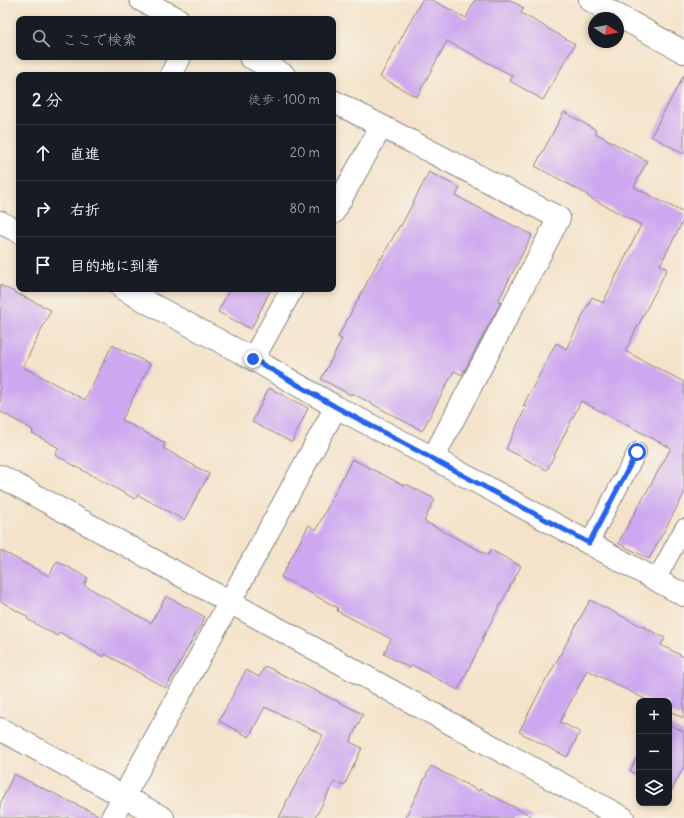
<!DOCTYPE html>
<html lang="ja">
<meta charset="utf-8">
<style>
:root{--surface:#171b24;--page:#20242c;--text:#f1f3f6;--muted:#9ea1a6;--line:#363941}
body{margin:0;font-family:Delius,"Klee One",sans-serif;background:var(--page);color:var(--text)}
.controls{position:absolute;right:12px;bottom:12px;display:grid;overflow:hidden;border-radius:8px;box-shadow:0 2px 6px #0003}
.controls button{width:36px;height:36px;display:grid;place-items:center;padding:0;border:0;border-bottom:1px solid var(--line);background:var(--surface);color:var(--text);font:20px sans-serif}
.compass{position:absolute;left:588px;top:12px;width:36px;height:36px;border-radius:50%;background:var(--surface);box-shadow:0 2px 6px #0003;rotate:101deg}
.stop{position:absolute;width:12px;height:12px;margin:-9px;border:3px solid #2563eb;border-radius:50%;background:#fff}
.stop.end{background:#2563eb;border-color:#fff;box-shadow:0 1px 4px #0008}
.list{margin:0;padding:0;list-style:none}
h2{display:flex;justify-content:space-between;align-items:center;height:52px;margin:0;padding:0 16px;font-size:17px}
h2 small{font-size:13px;font-weight:400;color:var(--muted)}
.list li{display:grid;grid-template-columns:26px 1fr auto;gap:12px;align-items:center;box-sizing:border-box;height:56px;padding:0 16px;border-top:1px solid var(--line)}
.list b{display:block;font-size:15px;white-space:nowrap}
.list em{font-size:13px;font-style:normal;color:var(--muted)}
.icon{flex:none;width:22px;height:22px;fill:none;stroke:currentColor;stroke-width:2;stroke-linecap:round;stroke-linejoin:round}
.map{position:relative;flex:none;width:684px;height:818px;overflow:hidden}
.search{position:absolute;background:var(--surface);box-shadow:0 2px 6px #0003;left:16px;top:16px;width:320px;height:44px;display:flex;align-items:center;gap:10px;box-sizing:border-box;padding:0 14px;border-radius:8px;color:var(--muted);font-size:15px}
.panel{position:absolute;background:var(--surface);box-shadow:0 2px 6px #0003;left:16px;top:72px;width:320px;height:220px;border-radius:8px}
.map>svg:first-child{display:block}
.building{fill:#cda7ef}
.lines{fill:none;stroke-linecap:round;stroke-linejoin:round}
.lane-casing{stroke:#8b8282;stroke-width:20}
.street-casing{stroke:#8b8282;stroke-width:24}
.lane{stroke:#fff;stroke-width:18}
.street{stroke:#fff;stroke-width:22}
.route{stroke:#2563eb;stroke-width:5}
</style>
<div class="map">
<svg width="684" height="818" viewBox="0 0 684 818">
<rect width="100%" height="100%" fill="#f7f3e8"/>
<filter id="ink" filterUnits="userSpaceOnUse"><feTurbulence type="fractalNoise" baseFrequency=".025" numOctaves="2"/><feDisplacementMap in="SourceGraphic" scale="8" xChannelSelector="R" yChannelSelector="G"/><feConvolveMatrix kernelMatrix="1 2 1 2 8 2 1 2 1" color-interpolation-filters="sRGB"/></filter>
<filter id="wash" filterUnits="userSpaceOnUse"><feTurbulence type="fractalNoise" baseFrequency=".012" numOctaves="4" result="noise"/><feDisplacementMap in="SourceGraphic" scale="16" xChannelSelector="R" yChannelSelector="G"/><feGaussianBlur stdDeviation="0.9" result="paint"/><feColorMatrix in="noise" values="0 0 0 0 0 0 0 0 0 0 0 0 0 0 0 0 0 1.4 0 .05"/><feComposite in="paint" operator="in"/></filter>
<g filter="url(#wash)">
<rect width="100%" height="100%" fill="#f4e3ca"/>
<g id="blocks">
<!-- building -->
<path class="building" d="M 422,0 L 432,0 L 466,18 L 475,0 L 510,0 L 524,8 L 521,13 L 575,44 L 543,100 L 510,81 L 513,76 L 447,41 L 417,97 L 380,77 Z
M 684,75 L 684,154 L 651,136 Z
M 564,112 L 596,130 L 595,133 L 647,161 L 634,187 L 684,213 L 684,219 L 660,265 L 667,269 L 625,351 L 684,382 L 684,494 L 649,559 L 618,543 L 671,448 L 581,401 L 547,470 L 506,449 L 526,407 L 523,406 L 556,343 L 566,349 L 592,297 L 603,303 L 641,225 L 587,196 L 588,195 L 535,166 Z
M 429,172 L 460,188 L 456,196 L 532,235 L 498,301 L 501,302 L 462,375 L 454,371 L 422,431 L 352,393 L 351,395 L 321,379 L 342,339 L 338,337 L 380,258 L 381,259 L 400,225 L 401,226 Z
M 0,285 L 51,310 L 23,367 L 85,400 L 112,345 L 150,364 L 122,420 L 165,443 L 163,448 L 209,474 L 184,520 L 138,495 L 135,499 L 55,455 L 59,448 L 32,433 L 33,430 L 1,412 L 0,413 Z
M 230,289 L 271,289 L 251,329 L 218,312 Z
M 269,388 L 308,408 L 292,442 L 252,422 Z
M 352,459 L 405,486 L 406,484 L 435,499 L 424,521 L 488,555 L 491,550 L 521,566 L 482,639 L 483,640 L 458,690 L 412,665 L 410,668 L 384,654 L 391,639 L 337,611 L 338,608 L 281,577 L 309,525 L 316,530 Z
M 0,550 L 49,576 L 57,561 L 88,578 L 84,585 L 151,623 L 166,596 L 205,617 L 166,688 L 105,654 L 103,657 L 59,632 L 57,636 L 27,619 L 28,617 L 0,601 Z
M 590,600 L 665,638 L 661,645 L 684,657 L 684,718 L 669,711 L 669,701 L 649,701 L 587,670 L 560,722 L 580,732 L 567,757 L 519,732 L 546,679 L 547,679 Z
M 265,666 L 363,714 L 350,742 L 362,748 L 344,786 L 334,782 L 315,818 L 279,818 L 286,804 L 285,804 L 323,735 L 265,707 L 249,737 L 219,721 L 246,670 L 259,677 Z
M 669,724 L 684,732 L 684,766 L 671,792 L 669,791 Z
M 639,753 L 639,776 L 630,771 Z
M 431,766 L 479,791 L 480,789 L 535,818 L 405,818 Z
M 14,774 L 100,816 L 100,818 L 0,818 L 0,804 Z"/>
</g>
</g>
<g filter="url(#ink)">
<use href="#blocks" fill-opacity="0" stroke="#8b8282" stroke-width="1"/>
<g class="lines">
<defs>
<path id="lane" d="M 589,543 L 637,452
M 656,580 L 684,528"/>
<path id="street" d="M 141,0 L 178,19
M 590,0 L 684,52
M 250,57 L 284,75
M 171,75 L 180,57
M 333,101 L 559,218 L 433,458
M 333,213 L 381,127
M 0,222 L 19,232
M 123,289 L 253,359 L 336,407 L 433,458 L 684,595
M 253,359 L 292,289
M 0,476 L 623,818
M 0,729 L 163,818
M 112,818 L 336,407"/>
</defs>
<!-- lane casing -->
<use href="#lane" class="lane-casing"/>
<!-- street casing -->
<use href="#street" class="street-casing"/>
<!-- lane -->
<use href="#lane" class="lane"/>
<!-- street -->
<use href="#street" class="street"/>
</g>
</g>
<g class="lines" filter="url(#ink)">
<!-- route -->
<path class="route" d="M 253,359 L 336,407 L 589,543 L 637,452"/>
</g>
</svg>
<div class="controls">
<button>+</button>
<button>−</button>
<button><svg class="icon" aria-label="layers" viewBox="0 0 24 24"><path d="M12 4l9 5-9 5-9-5zM3 14l9 5 9-5"/></svg></button>
</div>
<svg class="compass" viewBox="-18 -18 36 36"><path d="M0-13l5 13h-10z" fill="#e53935"/><path d="M0 13l5-13h-10z" fill="#9ea1a6"/></svg>
<div class="stop" style="left:637px;top:452px"></div>
<div class="stop end" style="left:253px;top:359px"></div>
<div class="search"><svg class="icon" aria-label="search" viewBox="0 0 24 24"><circle cx="10" cy="10" r="6"/><path d="M15 15l6 6"/></svg>ここで検索</div>
<section class="panel">
<h2>2 分<small>徒歩 · 100 m</small></h2>
<ul class="list">
<li><svg class="icon" aria-label="ahead" viewBox="0 0 24 24"><path d="M12 20V5M6 11l6-6 6 6"/></svg><div><b>直進</b></div><em>20 m</em></li>
<li><svg class="icon" aria-label="right" viewBox="0 0 24 24"><path d="M7 20v-9h11M14 6l5 5-5 5"/></svg><div><b>右折</b></div><em>80 m</em></li>
<li><svg class="icon" aria-label="arrive" viewBox="0 0 24 24"><path d="M6 21V4h12l-3 4 3 4H6"/></svg><div><b>目的地に到着</b></div></li>
</ul>
</section>
</div>
